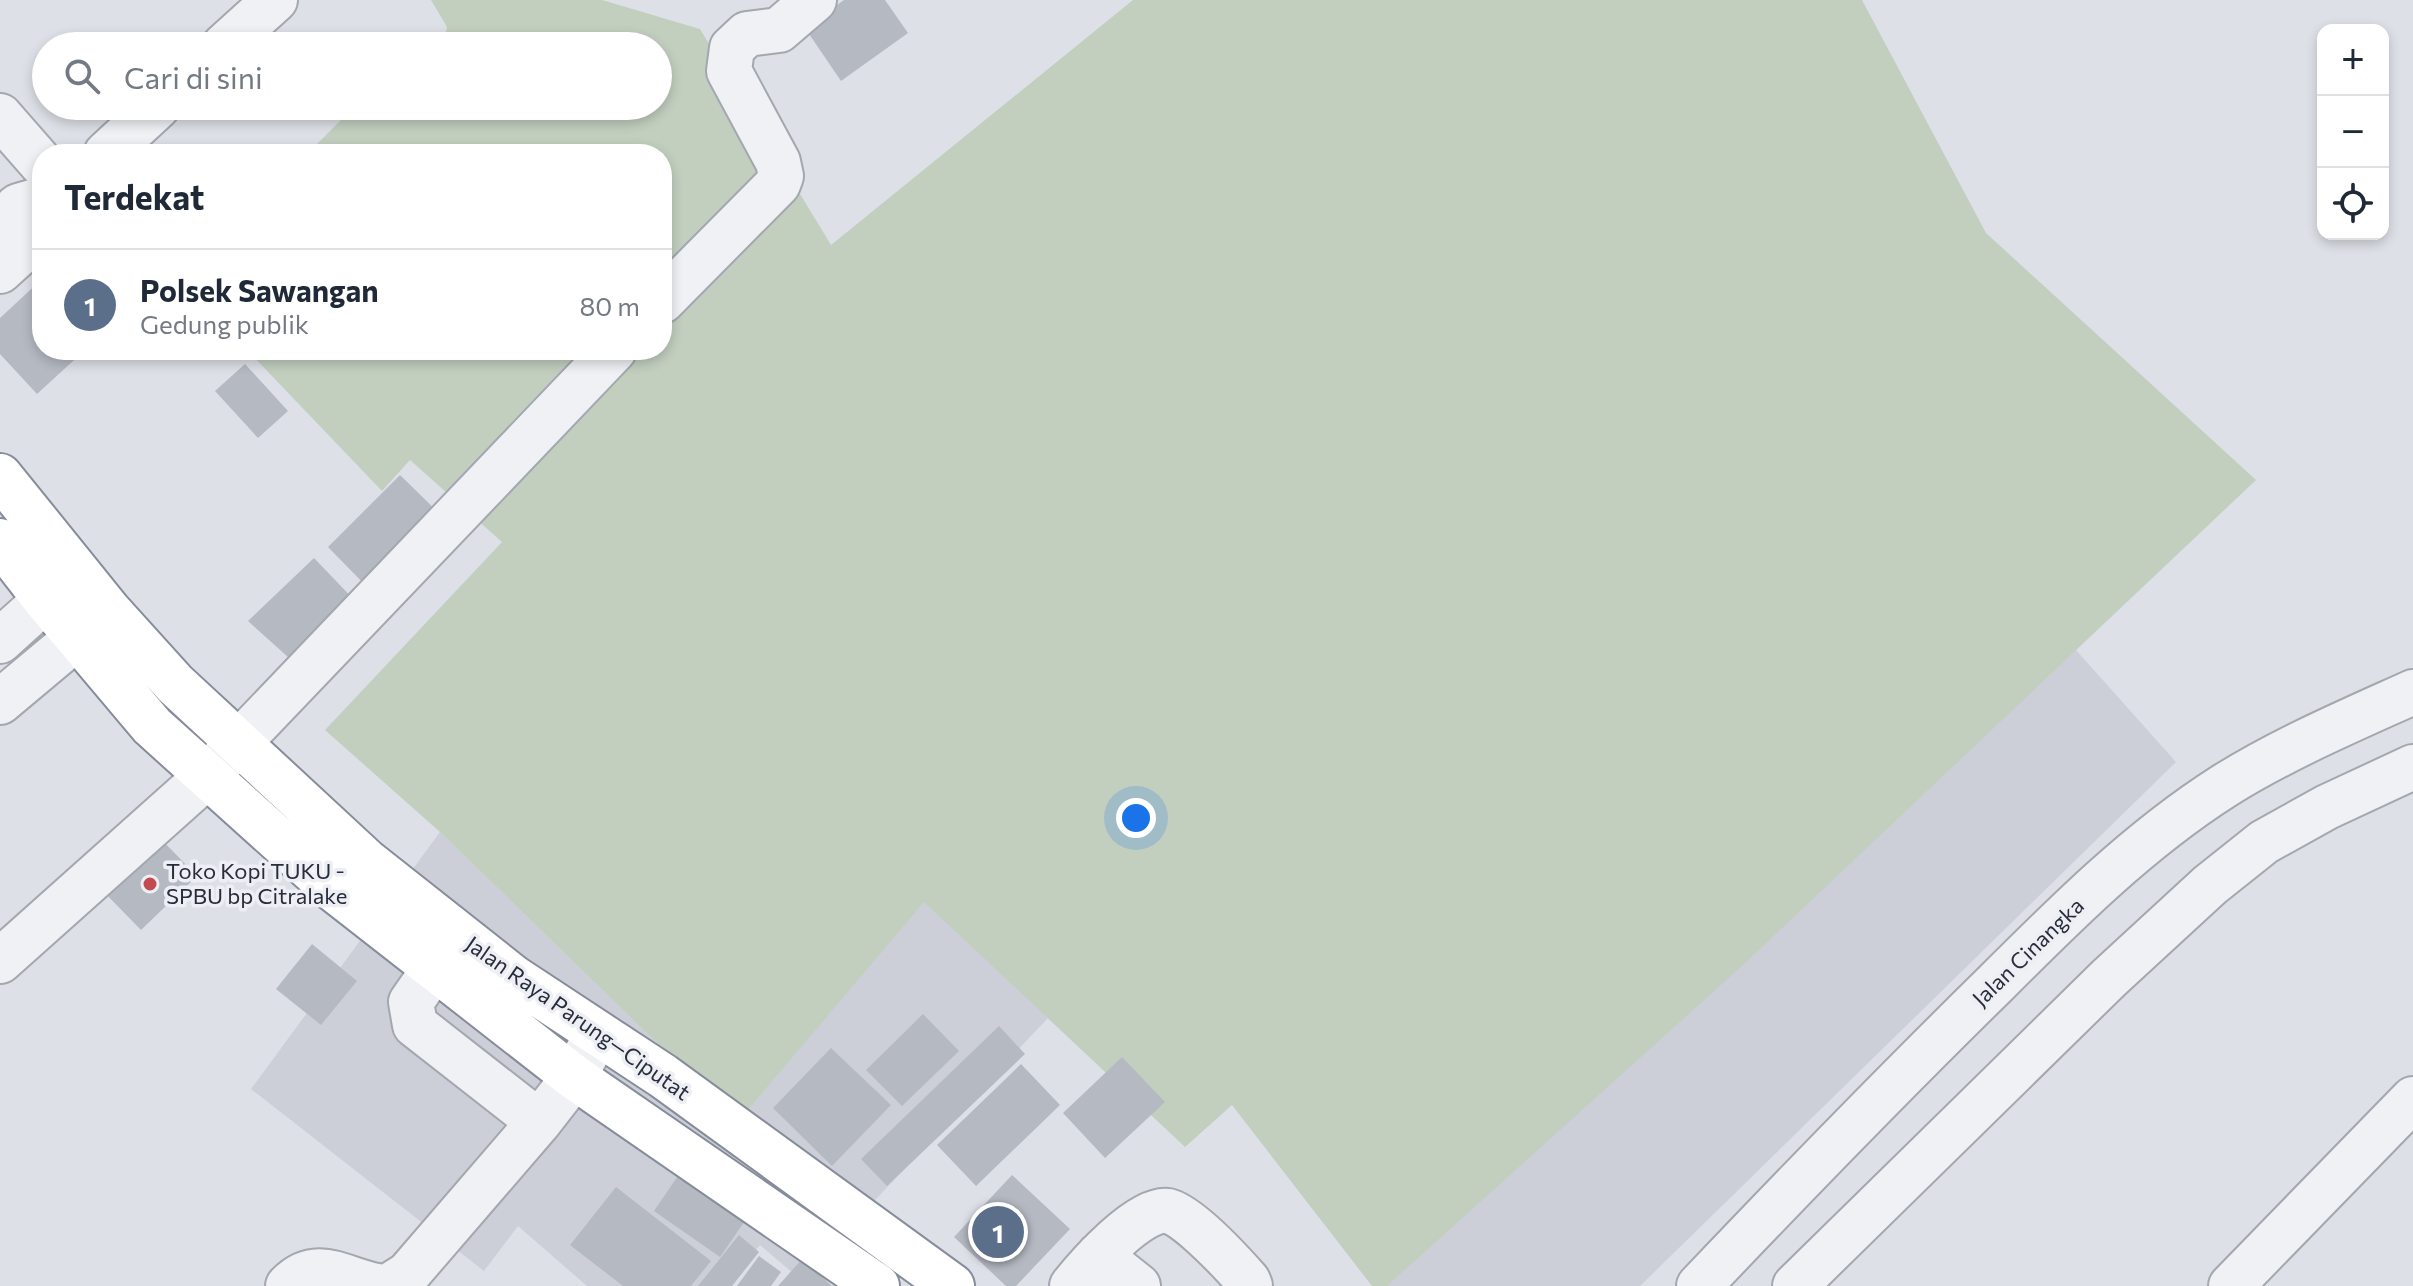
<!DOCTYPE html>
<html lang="id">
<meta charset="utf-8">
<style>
:root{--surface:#fff;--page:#f2f2f3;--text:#1f2937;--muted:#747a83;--line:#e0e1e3;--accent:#0b8043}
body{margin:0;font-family:Commissioner,sans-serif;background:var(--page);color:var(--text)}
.controls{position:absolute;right:24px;top:24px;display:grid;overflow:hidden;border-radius:16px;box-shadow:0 4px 12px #0003}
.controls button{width:72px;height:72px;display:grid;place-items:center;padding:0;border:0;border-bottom:2px solid var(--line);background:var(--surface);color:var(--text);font:40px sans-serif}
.you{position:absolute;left:1136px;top:818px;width:28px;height:28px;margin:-20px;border:6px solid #fff;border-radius:50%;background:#1a73e8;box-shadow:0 0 0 12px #1a73e833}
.badge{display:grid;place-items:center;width:52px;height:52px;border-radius:50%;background:var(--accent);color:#fff;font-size:26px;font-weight:700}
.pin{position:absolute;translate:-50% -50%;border:4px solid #fff;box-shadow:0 2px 8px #0006}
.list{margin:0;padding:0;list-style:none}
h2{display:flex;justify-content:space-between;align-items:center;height:104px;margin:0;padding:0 32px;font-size:34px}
h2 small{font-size:26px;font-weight:400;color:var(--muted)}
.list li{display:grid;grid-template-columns:52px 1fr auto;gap:24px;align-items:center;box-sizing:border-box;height:112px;padding:0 32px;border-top:2px solid var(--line)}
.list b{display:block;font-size:30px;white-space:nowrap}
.list p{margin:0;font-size:26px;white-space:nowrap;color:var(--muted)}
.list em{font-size:26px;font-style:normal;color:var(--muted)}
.icon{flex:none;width:44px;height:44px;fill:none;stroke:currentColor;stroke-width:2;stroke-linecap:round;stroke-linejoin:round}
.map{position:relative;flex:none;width:2413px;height:1286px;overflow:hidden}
.search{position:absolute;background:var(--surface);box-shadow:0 4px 12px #0003;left:32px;top:32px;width:640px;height:88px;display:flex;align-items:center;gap:20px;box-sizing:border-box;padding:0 28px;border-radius:44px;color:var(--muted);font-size:30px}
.panel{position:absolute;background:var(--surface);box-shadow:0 4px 12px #0003;left:32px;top:144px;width:640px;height:216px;border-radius:32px}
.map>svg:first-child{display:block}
.built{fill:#cccfd7}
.green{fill:#c2cfbf}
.building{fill:#b5b9c2}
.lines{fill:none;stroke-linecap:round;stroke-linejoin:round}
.minor-casing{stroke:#a3a7af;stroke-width:48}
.highway-casing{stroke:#868c9b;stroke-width:48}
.minor{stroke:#f0f1f5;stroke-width:44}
.highway{stroke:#fff;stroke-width:44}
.poi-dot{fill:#c24b52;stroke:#edeff4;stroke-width:3}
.labels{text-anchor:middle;stroke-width:7;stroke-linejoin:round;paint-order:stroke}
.poi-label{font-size:22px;fill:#282d3b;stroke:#edeff4;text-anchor:start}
.street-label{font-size:22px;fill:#282d3b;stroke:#edeff4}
</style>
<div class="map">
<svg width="2413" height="1286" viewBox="0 0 2413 1286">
<rect width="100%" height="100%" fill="#dde0e6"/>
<!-- built -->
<path class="built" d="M 2076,650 L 2176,762 L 1640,1286 L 1371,1286 Z
M 440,832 L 738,1122 L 924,901 L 1048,1018 L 800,1279 L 760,1245 L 724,1286 L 587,1286 L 518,1226 L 484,1271 L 251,1089 Z"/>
<!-- green -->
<path class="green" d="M 431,0 L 602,0 L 700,29 L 831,245 L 1133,0 L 1862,0 L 1986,233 L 2256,480 L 1743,965 L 1387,1286 L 1372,1286 L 1232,1105 L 1185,1147 L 924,902 L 738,1122 L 440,832 L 325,730 L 502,542 L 410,460 L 382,491 L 247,350 L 662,350 L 662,154 L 307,154 L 355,106 L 658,106 L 658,46 L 443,46 L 447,27 Z"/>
<!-- building -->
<path class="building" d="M 844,0 L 885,0 L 908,33 L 841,81 L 805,28 Z
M 42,279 L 42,350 L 85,350 L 37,394 L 0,354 L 0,318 Z
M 245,364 L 288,411 L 258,438 L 215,391 Z
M 400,475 L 446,520 L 373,593 L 328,547 Z
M 314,558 L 360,606 L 298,666 L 248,621 Z
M 159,837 L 197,876 L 141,930 L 103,891 Z
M 312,944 L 357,981 L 321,1025 L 276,989 Z
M 923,1014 L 959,1051 L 902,1106 L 866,1070 Z
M 999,1026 L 1025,1054 L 887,1186 L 861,1159 Z
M 831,1048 L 891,1105 L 832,1166 L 773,1108 Z
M 1122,1057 L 1165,1102 L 1105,1158 L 1063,1113 Z
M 1021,1064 L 1060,1105 L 976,1186 L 937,1145 Z
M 682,1170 L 749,1215 L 720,1257 L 654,1211 Z
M 1012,1175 L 1070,1229 L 1016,1286 L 1006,1286 L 954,1237 Z
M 616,1187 L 711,1261 L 691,1286 L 623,1286 L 570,1245 Z
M 739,1235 L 759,1252 L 732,1286 L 698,1286 Z
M 759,1256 L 781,1272 L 771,1286 L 737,1286 Z
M 802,1259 L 832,1286 L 778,1286 Z"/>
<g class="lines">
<defs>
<path id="minor" d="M 224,46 L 275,0
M 0,116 L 42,164
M 106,154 L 158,106
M 0,224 L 18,206 L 42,199
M 0,271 L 42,233
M 662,301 L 778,184 L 781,176 L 778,162 L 729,71 L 732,48 L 747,34 L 779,30 L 814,0
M 0,641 L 72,576
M 0,702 L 105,614
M 0,961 L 206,777 L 614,350
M 434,969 L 411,1002 L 415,1025 L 539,1122
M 1099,1255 L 1138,1286
M 288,1286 C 317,1256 343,1280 377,1286
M 389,1286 L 408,1274 L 539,1122 L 574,1077 L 597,1034
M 1072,1286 C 1088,1266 1141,1206 1168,1211 C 1189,1216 1233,1264 1248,1281 L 1250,1286
M 1699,1286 C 1796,1184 1894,1083 1995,984 C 2066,913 2139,840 2224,786 C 2283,749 2349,721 2413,692
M 1795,1286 L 2109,978 L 2210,885 L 2264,842 L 2327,807 L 2413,767
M 2231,1286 L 2413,1099"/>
<path id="highway" d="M 0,476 L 109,611 L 175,684 L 366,861 L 514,978 L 663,1076 L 952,1286
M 0,541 L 45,599 L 152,726 L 332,888 L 574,1077 L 877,1286"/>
</defs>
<!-- minor casing -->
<use href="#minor" class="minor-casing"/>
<!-- highway casing -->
<use href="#highway" class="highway-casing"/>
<!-- minor -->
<use href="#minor" class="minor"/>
<!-- highway -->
<use href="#highway" class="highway"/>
</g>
<!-- markers -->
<circle class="poi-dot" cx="150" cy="884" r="8"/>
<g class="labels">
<!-- poi labels -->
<g class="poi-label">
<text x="166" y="879">Toko Kopi TUKU -<tspan x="166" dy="25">SPBU bp Citralake</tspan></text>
</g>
<!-- street labels -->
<g class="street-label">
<text transform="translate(2028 952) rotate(-44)" y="8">Jalan Cinangka</text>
<text transform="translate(578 1018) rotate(35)" y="8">Jalan Raya Parung—Ciputat</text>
</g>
</g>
</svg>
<div class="controls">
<button>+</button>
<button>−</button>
<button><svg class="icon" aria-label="locate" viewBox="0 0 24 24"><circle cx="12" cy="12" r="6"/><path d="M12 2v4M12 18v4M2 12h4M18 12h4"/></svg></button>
</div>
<div class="you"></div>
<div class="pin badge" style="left:998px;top:1232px;background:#5c6f8a">1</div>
<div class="search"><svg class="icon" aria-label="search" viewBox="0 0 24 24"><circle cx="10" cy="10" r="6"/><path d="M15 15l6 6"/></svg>Cari di sini</div>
<section class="panel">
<h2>Terdekat<small></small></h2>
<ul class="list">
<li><span class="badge" style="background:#5c6f8a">1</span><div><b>Polsek Sawangan</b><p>Gedung publik</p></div><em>80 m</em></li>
</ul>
</section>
</div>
